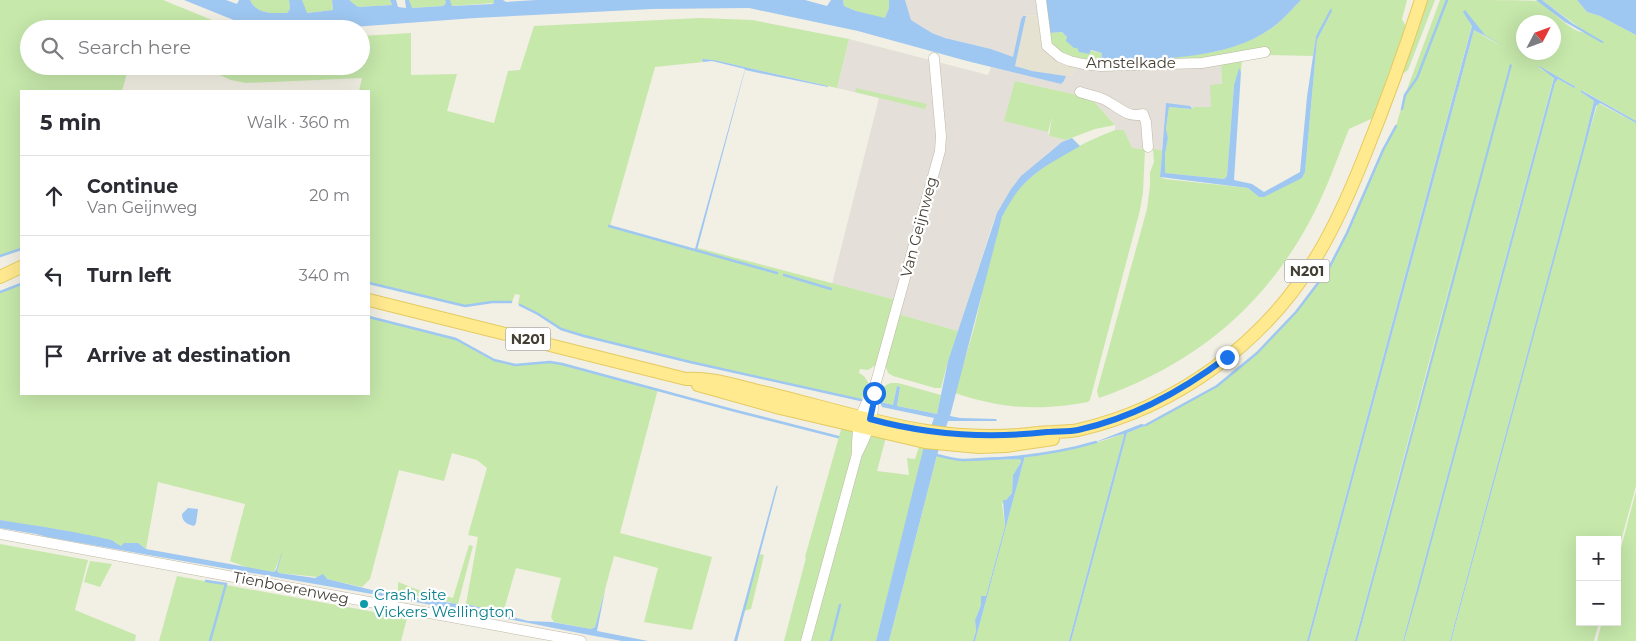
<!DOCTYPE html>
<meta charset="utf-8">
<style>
:root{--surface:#fff;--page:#f2f2f3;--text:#2b2b33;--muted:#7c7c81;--line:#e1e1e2}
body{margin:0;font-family:Montserrat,sans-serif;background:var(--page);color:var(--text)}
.controls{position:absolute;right:15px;bottom:15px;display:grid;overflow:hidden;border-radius:0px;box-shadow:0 5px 20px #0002}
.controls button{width:45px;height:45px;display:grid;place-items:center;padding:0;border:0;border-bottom:1px solid var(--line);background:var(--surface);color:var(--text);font:25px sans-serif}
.compass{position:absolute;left:1516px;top:15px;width:45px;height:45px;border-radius:50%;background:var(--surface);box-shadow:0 5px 20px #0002;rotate:49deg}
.stop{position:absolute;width:15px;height:15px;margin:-11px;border:4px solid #1a73e8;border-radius:50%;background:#fff}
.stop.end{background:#1a73e8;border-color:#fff;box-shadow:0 1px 5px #0008}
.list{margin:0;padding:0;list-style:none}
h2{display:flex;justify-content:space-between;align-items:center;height:65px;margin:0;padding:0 20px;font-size:21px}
h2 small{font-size:16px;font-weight:400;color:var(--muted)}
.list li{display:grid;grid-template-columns:32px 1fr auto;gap:15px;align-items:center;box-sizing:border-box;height:80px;padding:0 20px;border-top:1px solid var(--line)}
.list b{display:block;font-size:19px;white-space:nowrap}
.list p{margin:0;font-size:16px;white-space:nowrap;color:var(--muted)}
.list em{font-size:16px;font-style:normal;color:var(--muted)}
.icon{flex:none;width:28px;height:28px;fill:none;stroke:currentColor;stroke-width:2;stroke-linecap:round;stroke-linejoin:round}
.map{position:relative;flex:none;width:1636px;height:641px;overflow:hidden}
.search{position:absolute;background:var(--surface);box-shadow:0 5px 20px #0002;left:20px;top:20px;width:350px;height:55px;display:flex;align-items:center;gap:12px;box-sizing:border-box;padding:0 18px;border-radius:28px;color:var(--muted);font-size:19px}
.panel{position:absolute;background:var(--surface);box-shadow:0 5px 20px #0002;left:20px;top:90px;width:350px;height:305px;border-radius:0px}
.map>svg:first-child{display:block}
.residential{fill:#e6e2d2}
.industrial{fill:#e4e0d9}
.green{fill:#c6e8ab;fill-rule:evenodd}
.water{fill:#9ec7f1}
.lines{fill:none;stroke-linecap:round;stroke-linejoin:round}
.stream{stroke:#9ec7f1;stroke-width:2.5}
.minor-casing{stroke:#beb8a6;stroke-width:11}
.major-casing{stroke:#e5ca5f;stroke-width:14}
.minor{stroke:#fff;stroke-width:10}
.major{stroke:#ffea90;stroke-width:12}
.route{stroke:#1a73e8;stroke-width:6}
.culture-dot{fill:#0f9aa8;stroke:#fff;stroke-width:2}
.labels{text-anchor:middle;stroke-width:4.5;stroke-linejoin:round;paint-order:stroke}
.shield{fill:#fff;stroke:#7c7971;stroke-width:1}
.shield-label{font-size:14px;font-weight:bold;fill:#443f34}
.street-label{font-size:15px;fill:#443f34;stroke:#fff}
.culture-label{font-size:15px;fill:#0d838f;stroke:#fff;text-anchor:start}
</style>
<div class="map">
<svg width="1636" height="641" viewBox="0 0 1636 641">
<rect width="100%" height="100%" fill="#f2efe4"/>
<!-- residential -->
<path class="residential" d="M 1039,15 L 1077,65 L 1070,77 L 1032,71 L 1015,66 L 1026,16 Z"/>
<!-- industrial -->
<path class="industrial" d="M 905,0 L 1038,0 L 1039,15 L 1023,16 L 1013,58 L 991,49 L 945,38 L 932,33 L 911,20 Z
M 849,39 L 988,75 L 991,67 L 1061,84 L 1064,81 L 1066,76 L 1071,76 L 1077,65 L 1221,62 L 1222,84 L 1211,107 L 1194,107 L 1192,109 L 1166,104 L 1162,150 L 1132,148 L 1124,130 L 1115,130 L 1115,125 L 1091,98 L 1015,81 L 1053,110 L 1048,132 L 1049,136 L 1066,140 L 1048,153 L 1001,206 L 993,223 L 958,331 L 898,314 L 901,301 L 832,284 L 879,98 L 837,88 Z"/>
<!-- green -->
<path class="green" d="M 0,0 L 163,0 L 234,29 L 29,29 L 29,66 L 129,66 L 122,91 L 21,91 L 21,249 L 0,256 Z
M 250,0 L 289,0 L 290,9 L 287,13 C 273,13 257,15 250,0 Z
M 302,0 L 332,0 L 333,10 L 306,13 Z
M 349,0 L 390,0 L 392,5 L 358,7 Z
M 409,0 L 445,0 L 446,3 L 443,6 L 411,8 Z
M 450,0 L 494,0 L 494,3 L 451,6 Z
M 843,0 L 889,0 L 889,8 L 885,19 L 856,11 L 844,6 Z
M 1301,0 L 1407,0 L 1402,19 L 1406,27 L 1373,118 L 1349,129 C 1338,156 1328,186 1314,213 C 1267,305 1196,364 1099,398 L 1097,391 L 1147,209 L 1150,186 L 1150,172 L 1154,162 L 1153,149 L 1162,150 L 1160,177 L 1165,179 L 1248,188 L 1259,197 L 1302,178 L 1305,172 L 1317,40 L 1332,11 L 1316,36 L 1313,56 L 1265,55 L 1264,47 L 1219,58 L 1169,60 L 1137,59 C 1183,57 1234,55 1273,27 C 1283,20 1292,9 1301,0 Z
M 1427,0 L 1435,0 L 1408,70 L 1404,73 L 1403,71 Z
M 1440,0 C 1454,0 1530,0 1538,1 C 1552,9 1570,33 1587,33 L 1542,0 L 1577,0 L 1587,12 L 1600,16 L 1636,35 L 1636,121 L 1582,90 L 1581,92 L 1594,101 L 1583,146 L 1450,641 L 1404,641 L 1555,83 L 1558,79 L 1574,88 L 1576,87 L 1539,66 L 1539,68 L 1554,77 L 1403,641 L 1357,641 L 1467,219 L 1355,641 L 1309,641 L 1474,30 L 1501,46 L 1485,35 L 1464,12 L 1472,25 L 1307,641 L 1071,641 L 1127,433 L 1147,425 L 1217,386 L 1257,354 L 1296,312 L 1328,270 L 1347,233 L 1383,150 L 1396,126 L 1405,95 ZM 1524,22 L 1554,22 L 1554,52 L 1524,52 Z
M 701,18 L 752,20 L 849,39 L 837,88 L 713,60 L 702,59 L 703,62 L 655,67 L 610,226 L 696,251 L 698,248 L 896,300 L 877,364 L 868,370 L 860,369 L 859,373 L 864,376 L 869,384 L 861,400 L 690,362 L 584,336 L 561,329 L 538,314 L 518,304 L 520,295 L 515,294 L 512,302 L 492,302 L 465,306 L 369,283 L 369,91 L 359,91 L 362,78 L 246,83 L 231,80 L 199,66 L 361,66 L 361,36 L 411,33 L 411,75 L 457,74 L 447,111 L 494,123 L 508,71 L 520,70 L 534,26 Z
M 1062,32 L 1077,48 L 1102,53 L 1101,60 C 1081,60 1063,56 1048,43 L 1049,33 Z
M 1242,59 L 1241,72 L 1239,69 L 1234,85 L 1227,176 L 1224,179 L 1164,173 L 1165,154 L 1168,138 L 1166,129 L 1169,107 L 1192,109 L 1194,107 L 1211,107 L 1210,85 L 1222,84 L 1221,62 Z
M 1015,81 L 1091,98 L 1115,125 L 1095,129 L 1066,140 L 1049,136 L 1052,117 L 1048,132 L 1004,121 Z
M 856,88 L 927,104 L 925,109 L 855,92 Z
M 1598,103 L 1636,123 L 1636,486 L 1617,555 L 1617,540 L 1580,540 L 1580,622 L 1599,622 L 1594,641 L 1451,641 L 1583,151 Z
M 1115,130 L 1124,130 L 1132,148 L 1145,149 L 1143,192 L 1140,210 L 1090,400 L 1088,402 C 1038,411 1003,409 955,393 C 962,367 971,341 977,316 C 987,276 991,226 1016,193 C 1036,166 1084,142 1115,130 Z
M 21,284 L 21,394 L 369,394 L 369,317 L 456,339 L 494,360 L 515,365 L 550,362 L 562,364 L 658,389 L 620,533 L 712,557 L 692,630 L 644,622 L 658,568 L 614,556 L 595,627 L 591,629 L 554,622 L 551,617 L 561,578 L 516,568 L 503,613 L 466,604 L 478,537 L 468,535 L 487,468 L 477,460 L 452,453 L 444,481 L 399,470 L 370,579 L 362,587 L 318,577 L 279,573 L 277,571 L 280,558 L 274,572 L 251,569 L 230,561 L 245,504 L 158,482 L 146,549 L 138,543 L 121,546 L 113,541 L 62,530 L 41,528 L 0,520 L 0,292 Z
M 898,314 L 958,331 L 948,361 L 941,388 L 935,388 L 893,376 L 888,373 L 885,364 Z
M 891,383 L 898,383 L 941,395 L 937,414 L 897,406 L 900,387 L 897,386 L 893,405 L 880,402 C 880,392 881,386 891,383 Z
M 842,426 L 855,429 L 849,467 L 802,641 L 784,641 L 806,558 L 805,557 Z
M 870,434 L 886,437 L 877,471 L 909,475 L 907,458 L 915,459 L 920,444 L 925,445 L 876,641 L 809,641 L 858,460 Z
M 1123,434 L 1124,435 L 1069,641 L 975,641 L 1025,456 C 1058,454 1093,445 1123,434 Z
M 937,455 L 963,460 L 976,458 L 976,460 L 1020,459 L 1021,462 L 1013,475 L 1012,493 L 1002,504 L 1005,526 L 986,596 L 981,600 L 981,605 L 975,620 L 976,631 L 973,641 L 889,641 Z
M 1636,491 L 1636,641 L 1597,641 L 1602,622 L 1617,622 L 1617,563 Z
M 0,544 L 88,560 L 75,610 L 136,635 L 135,641 L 0,641 Z
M 469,545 L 473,546 L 458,604 L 398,592 L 398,582 L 421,591 L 453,598 Z
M 760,554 L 764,555 L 751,609 L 744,611 Z
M 90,561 L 112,564 L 100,587 L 84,582 Z
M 177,576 L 407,618 L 401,641 L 159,641 Z"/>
<!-- water -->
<path class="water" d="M 184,0 L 226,0 L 237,4 L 239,0 L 250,0 C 257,15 273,13 287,13 L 290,9 L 289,0 L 302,0 L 307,13 L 333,10 L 332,0 L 349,0 L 358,7 L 392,5 L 390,0 L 396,0 L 398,7 L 406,8 L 405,0 L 409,0 L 412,8 L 443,6 L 446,3 L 445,0 L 450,0 L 452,6 L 492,4 L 494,3 L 494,0 L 503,0 L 506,2 L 536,0 L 805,0 L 827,6 L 831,0 L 843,0 L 844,6 L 856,11 L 885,18 L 889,8 L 889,0 L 905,0 L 911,20 L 932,33 L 945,38 L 991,49 L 1013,57 L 1021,20 L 1023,16 L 1026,16 L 1015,66 L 1032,71 L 1066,76 L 1064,81 L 1061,84 L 967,61 L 858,31 L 749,8 L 652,9 L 475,18 L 325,29 L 256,29 Z
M 1046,0 L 1301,0 C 1292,9 1283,20 1273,27 C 1227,61 1156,59 1101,60 L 1102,53 L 1091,50 L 1089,54 L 1079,52 L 1077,48 L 1074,48 L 1066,41 L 1067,37 L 1062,32 L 1049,33 Z
M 1536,0 L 1542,0 L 1572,23 L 1604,42 L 1602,43 L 1565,22 Z
M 1577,0 L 1636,0 L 1636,35 L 1600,16 L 1587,12 Z
M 1331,8 L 1332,11 L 1317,40 L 1305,172 L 1302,178 L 1264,197 L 1259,197 L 1248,188 L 1160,177 L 1166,103 L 1190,106 L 1192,109 L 1169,107 L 1166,129 L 1168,138 L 1165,154 L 1165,173 L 1224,179 L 1227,176 L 1234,85 L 1239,68 L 1241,72 L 1234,180 L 1252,184 L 1264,192 L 1300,172 L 1307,97 L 1316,36 Z
M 1465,10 L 1485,35 L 1502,45 L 1474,30 L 1309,641 L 1307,641 L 1472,26 L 1463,12 Z
M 702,59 L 714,60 L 828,86 L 828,87 L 745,70 L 697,250 L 695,249 L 745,69 L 712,61 L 703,62 Z
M 1510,64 L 1512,65 L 1357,641 L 1355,641 Z
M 1539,66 L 1576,87 L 1574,88 L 1558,79 L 1555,83 L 1421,581 L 1404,641 L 1403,641 L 1554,78 L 1539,67 Z
M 1581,90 L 1636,121 L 1636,123 L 1600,103 L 1596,106 L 1451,641 L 1450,641 L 1583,146 L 1594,101 L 1581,92 Z
M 1072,138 L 1080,146 C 1062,157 1042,166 1027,181 C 1016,191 1009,204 1002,217 L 950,416 L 960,418 L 996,419 L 997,421 L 948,421 L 937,455 L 889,641 L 876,641 L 923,450 L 934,418 L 882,407 L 880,402 L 893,405 L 897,386 L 900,387 L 897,406 L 937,414 L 948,361 L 997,213 L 1011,189 L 1021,176 L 1062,142 Z
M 1141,424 L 1147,425 L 1127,433 L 1071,641 L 1069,641 L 1124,435 L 1123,434 L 1093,443 Z
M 1025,456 L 981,619 L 975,641 L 973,641 L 976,631 L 975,620 L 981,605 L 981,596 L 986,596 L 1005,526 L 1003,500 L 1006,500 L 1012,493 L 1013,475 L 1021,462 L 1020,459 L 975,460 L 976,458 Z
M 778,485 L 737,641 L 734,641 L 776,487 Z
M 188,508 L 198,509 L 196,523 L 194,526 C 187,524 182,522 182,514 Z
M 0,520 C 37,526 74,531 111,540 C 114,541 117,544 121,546 L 124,543 L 138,543 L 146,549 L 274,572 L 276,570 L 283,549 L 277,571 L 279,573 L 315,578 L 323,574 L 327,579 L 384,593 L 458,604 L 466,604 L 503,613 L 505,615 L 528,621 L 552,622 L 591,629 L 595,627 L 605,590 L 597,631 L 648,641 L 622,641 C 571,632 521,621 470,612 C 329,586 188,562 47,537 L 36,534 L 0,528 Z"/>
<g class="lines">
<!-- stream -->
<path class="stream" d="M 1402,109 L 1405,95 L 1417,78 L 1447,0
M 609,226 L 777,273
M 0,256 L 21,249
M 784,275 L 831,289
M 369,283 L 465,306 L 492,302 L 511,302
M 0,292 L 21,284
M 520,305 L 538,314 L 561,329 L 584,336 L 690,362 L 861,400
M 369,317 L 456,339 L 494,360 L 515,365 L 550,362 L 562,364 L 732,410 L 838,437
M 1146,425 L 1217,386 L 1257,353 L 1296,312 L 1328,270 L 1347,233 L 1383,150 L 1396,126
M 937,455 C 945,457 955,460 964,460 C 1008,459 1053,455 1096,442
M 206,581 L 226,584 L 210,641
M 831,641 L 840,605"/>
<defs>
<path id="minor" d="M 1041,0 L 1047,46 L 1060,57 L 1070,61 L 1083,64 L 1101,66 L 1202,63 L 1265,52
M 1080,92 C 1088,95 1096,96 1103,99 C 1117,105 1127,119 1143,114 L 1146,122 L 1148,147
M 857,451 C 856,432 861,407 873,393
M 0,534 L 581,641
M 806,641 L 857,454 C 866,437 876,413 873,393 L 940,151 L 941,136 L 934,58"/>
<path id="major" d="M 0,277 L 21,267
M 369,300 L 686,379 C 708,377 733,385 754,390 C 812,403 868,422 926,431 C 957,436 989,437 1019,435 C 1031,434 1042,432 1054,432 C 1062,431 1070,432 1078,430 C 1175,408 1263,344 1315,259 C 1335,227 1350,192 1364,157 C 1385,105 1404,53 1421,0
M 698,385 L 780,408 L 925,442 L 979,447 L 1006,446 L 1053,439"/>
</defs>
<!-- minor casing -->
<use href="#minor" class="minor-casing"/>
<!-- major casing -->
<use href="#major" class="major-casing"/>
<!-- minor -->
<use href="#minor" class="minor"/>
<!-- major -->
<use href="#major" class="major"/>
</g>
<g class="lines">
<!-- route -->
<path class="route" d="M 874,393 L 874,401 L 870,419 C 929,435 987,439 1047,432 C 1058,431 1068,432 1078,430 C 1133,418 1182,391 1227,357"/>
</g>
<!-- markers -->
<circle class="culture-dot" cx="364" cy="604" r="5"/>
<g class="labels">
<!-- shield labels -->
<g class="shield">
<rect x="1284.5" y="259.5" width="45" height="23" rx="4"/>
<rect x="505.5" y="327.5" width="45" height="23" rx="4"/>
</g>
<g class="shield-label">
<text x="1307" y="276">N201</text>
<text x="528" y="344">N201</text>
</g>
<!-- street labels -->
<g class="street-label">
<text x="1131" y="68">Amstelkade</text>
<text transform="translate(919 227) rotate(-75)" y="5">Van Geijnweg</text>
<text transform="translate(291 588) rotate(11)" y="5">Tienboerenweg</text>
</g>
<!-- culture labels -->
<g class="culture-label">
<text x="374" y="600">Crash site<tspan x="374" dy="17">Vickers Wellington</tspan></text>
</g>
</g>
</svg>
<div class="controls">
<button>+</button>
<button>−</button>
</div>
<svg class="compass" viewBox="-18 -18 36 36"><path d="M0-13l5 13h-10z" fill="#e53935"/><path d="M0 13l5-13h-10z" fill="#7c7c81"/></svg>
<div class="stop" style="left:874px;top:393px"></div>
<div class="stop end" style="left:1227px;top:357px"></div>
<div class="search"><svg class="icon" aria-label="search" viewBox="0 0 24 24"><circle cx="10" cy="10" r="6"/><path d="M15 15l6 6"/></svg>Search here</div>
<section class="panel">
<h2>5 min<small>Walk · 360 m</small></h2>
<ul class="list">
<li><svg class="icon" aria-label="ahead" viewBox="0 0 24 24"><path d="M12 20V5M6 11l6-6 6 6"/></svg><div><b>Continue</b><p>Van Geijnweg</p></div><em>20 m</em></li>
<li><svg class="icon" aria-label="left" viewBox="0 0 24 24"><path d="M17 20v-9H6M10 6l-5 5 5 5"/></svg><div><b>Turn left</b></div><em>340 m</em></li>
<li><svg class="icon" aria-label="arrive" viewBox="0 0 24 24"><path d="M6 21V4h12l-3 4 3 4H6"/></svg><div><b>Arrive at destination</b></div></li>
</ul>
</section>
</div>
